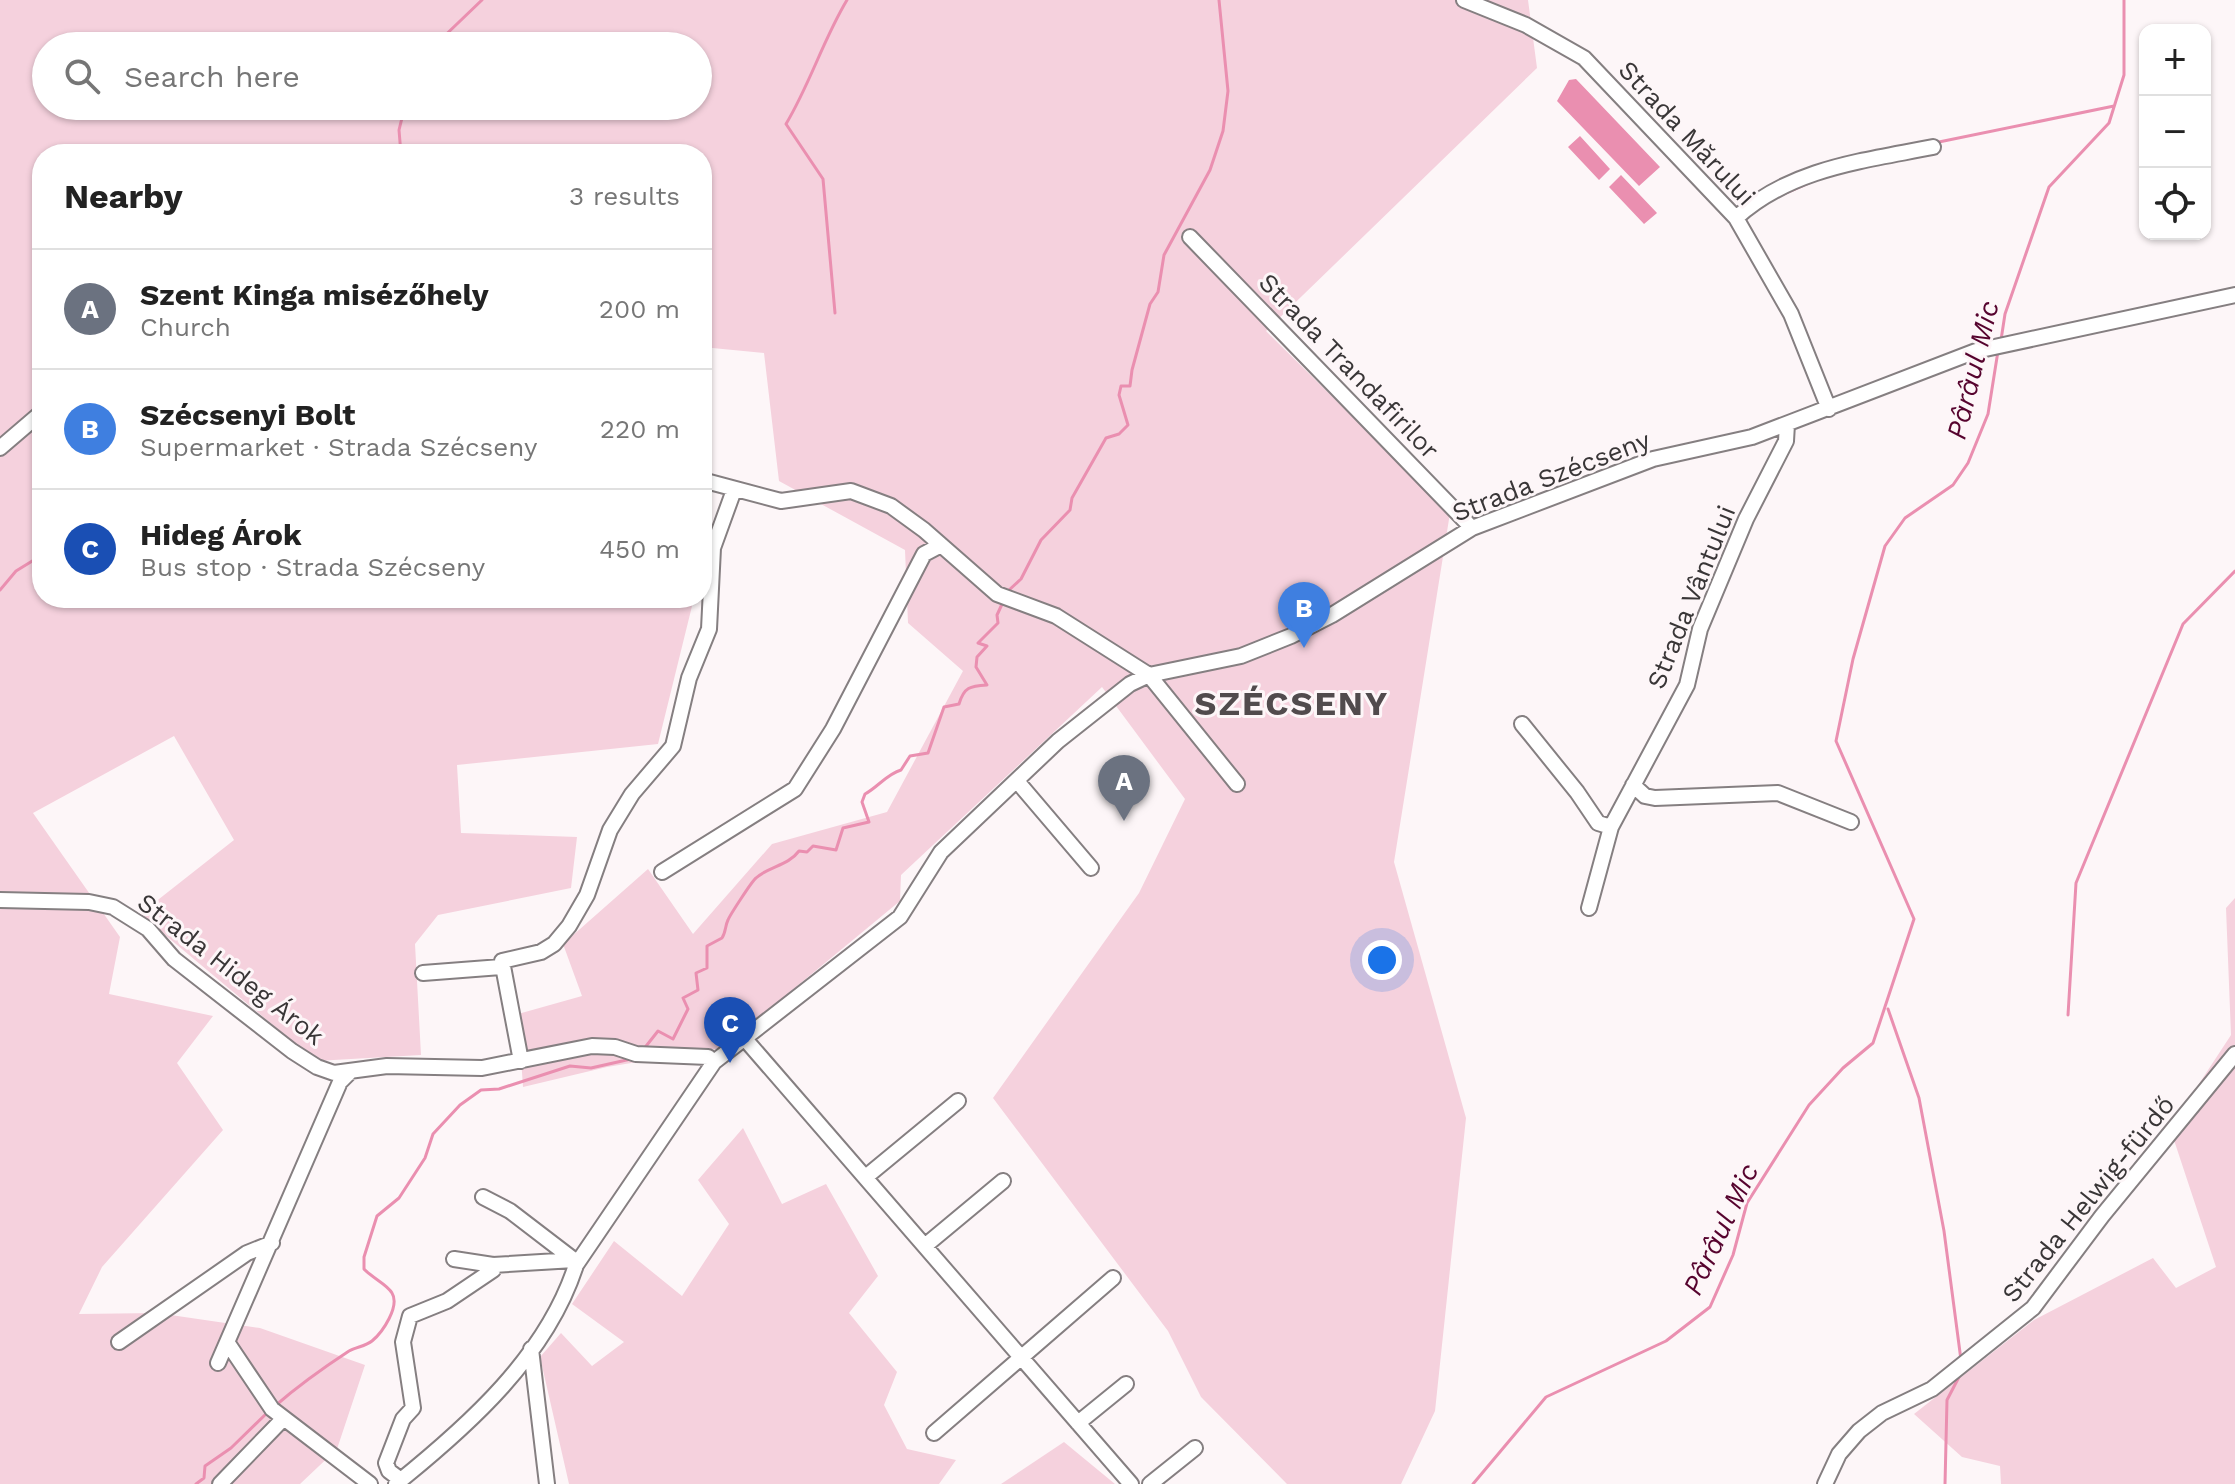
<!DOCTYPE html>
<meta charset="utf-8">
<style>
:root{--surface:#fff;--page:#f2f2f2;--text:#222;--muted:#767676;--line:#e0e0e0;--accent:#7c3aed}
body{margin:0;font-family:"Work Sans",sans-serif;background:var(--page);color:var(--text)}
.controls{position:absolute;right:24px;top:24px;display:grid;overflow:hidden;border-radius:16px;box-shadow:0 2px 6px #0004}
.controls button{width:72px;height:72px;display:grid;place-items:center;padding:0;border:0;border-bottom:2px solid var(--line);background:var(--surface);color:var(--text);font:40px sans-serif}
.you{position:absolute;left:1382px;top:960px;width:28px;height:28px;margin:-20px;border:6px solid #fff;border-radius:50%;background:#1a73e8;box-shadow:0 0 0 12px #1a73e833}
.badge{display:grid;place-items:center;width:52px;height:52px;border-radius:50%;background:var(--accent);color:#fff;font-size:26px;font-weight:700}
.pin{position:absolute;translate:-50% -66px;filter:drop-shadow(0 2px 4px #0008)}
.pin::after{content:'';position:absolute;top:42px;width:28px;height:24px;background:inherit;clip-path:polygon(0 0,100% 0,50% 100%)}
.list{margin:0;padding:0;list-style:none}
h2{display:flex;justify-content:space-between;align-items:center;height:104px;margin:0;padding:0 32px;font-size:34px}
h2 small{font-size:26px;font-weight:400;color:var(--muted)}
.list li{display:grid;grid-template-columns:52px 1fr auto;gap:24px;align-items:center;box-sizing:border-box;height:120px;padding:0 32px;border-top:2px solid var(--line)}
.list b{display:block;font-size:30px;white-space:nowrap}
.list p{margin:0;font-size:26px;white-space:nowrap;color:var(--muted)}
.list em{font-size:26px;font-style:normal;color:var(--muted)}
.icon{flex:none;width:44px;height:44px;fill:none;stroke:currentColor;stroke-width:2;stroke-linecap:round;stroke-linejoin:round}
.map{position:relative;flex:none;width:2235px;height:1484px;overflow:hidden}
.search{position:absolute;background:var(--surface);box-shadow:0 2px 6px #0004;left:32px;top:32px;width:680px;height:88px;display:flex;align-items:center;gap:20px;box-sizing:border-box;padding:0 28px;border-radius:44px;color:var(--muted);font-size:30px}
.panel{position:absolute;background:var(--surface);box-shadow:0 2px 6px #0004;left:32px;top:144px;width:680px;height:464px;border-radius:32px}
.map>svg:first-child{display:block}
.green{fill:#f5d1dd;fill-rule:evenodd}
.water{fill:#ea8fb0}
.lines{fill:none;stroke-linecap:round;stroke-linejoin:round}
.stream{stroke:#ea8fb0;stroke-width:3}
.minor-casing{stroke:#857f81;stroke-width:18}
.minor{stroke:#fff;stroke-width:14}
.labels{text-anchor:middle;stroke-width:6;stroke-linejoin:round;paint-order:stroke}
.street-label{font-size:26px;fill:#393637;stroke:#fdf6f8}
.water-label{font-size:28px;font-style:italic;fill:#56032e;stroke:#fdf6f8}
.district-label{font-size:34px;font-weight:bold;letter-spacing:2px;fill:#514b4d;stroke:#fdf6f8}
</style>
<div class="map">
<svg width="2235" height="1484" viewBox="0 0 2235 1484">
<rect width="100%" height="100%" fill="#fdf6f8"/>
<!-- green -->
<path class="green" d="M 0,0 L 1528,0 L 1537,68 L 1266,331 L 1450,513 L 1394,862 L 1466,1118 L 1435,1411 L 1401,1484 L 1287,1484 L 1201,1397 L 1168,1331 L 993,1098 L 1139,893 L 1185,799 L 1102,687 L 901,875 L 900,901 L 722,1048 L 607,1067 L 523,1087 L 518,1014 L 582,996 L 563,944 L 648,869 L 693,934 L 772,844 L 887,812 L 963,671 L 908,623 L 905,550 L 779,481 L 764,353 L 702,347 L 702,154 L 42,154 L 42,598 L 626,598 L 653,601 L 694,598 L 658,744 L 457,765 L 461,833 L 577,837 L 571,888 L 438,915 L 415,944 L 421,1055 L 316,1061 L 140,914 L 234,840 L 174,736 L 33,813 L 120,937 L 109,994 L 213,1016 L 177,1063 L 223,1130 L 102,1267 L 79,1314 L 157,1313 L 260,1328 L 365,1365 L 337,1449 L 300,1484 L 0,1484 ZM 46,46 L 698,46 L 698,106 L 46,106 Z
M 2235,898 L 2235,1484 L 2001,1484 L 2000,1466 L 1962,1457 L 1914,1414 L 2034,1320 L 2153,1258 L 2176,1288 L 2216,1267 L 2170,1128 L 2231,1035 L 2226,908 Z
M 743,1128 L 782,1204 L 826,1184 L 878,1276 L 849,1313 L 897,1372 L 884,1405 L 907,1449 L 956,1460 L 939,1484 L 569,1484 L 540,1357 L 561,1333 L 592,1366 L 624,1342 L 572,1304 L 614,1241 L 682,1296 L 729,1224 L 698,1180 Z
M 1064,1442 L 1115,1484 L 1001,1484 Z"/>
<!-- water -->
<path class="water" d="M 1576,79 L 1660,167 L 1639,186 L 1557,101 L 1569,80 Z
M 1580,136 L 1610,169 L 1599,180 L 1568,147 Z
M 1621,175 L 1657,213 L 1644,224 L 1609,187 Z"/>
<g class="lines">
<!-- stream -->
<path class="stream" d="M 434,46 L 482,0
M 1934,143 L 2114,106
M 401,154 L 399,130 L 405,106
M 1781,195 L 1811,182
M 835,313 L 823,179 L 786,124 C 810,84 823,40 847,0
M 2001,340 L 2005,314 L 2049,187 L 2109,123 L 2124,75 L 2124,0
M 0,590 L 16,571 L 42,555
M 1008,591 L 1021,579 L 1041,540 L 1070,510 L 1072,498 L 1106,438 L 1119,434 L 1128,425 L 1119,395 L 1121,386 L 1130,386 L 1132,370 L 1150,304 L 1158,292 L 1164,255 L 1210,170 L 1223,131 L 1228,91 L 1219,0
M 1888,1009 L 1919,1098 L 1944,1231 L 1961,1360
M 2068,1015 L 2076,883 L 2183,624 L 2235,571
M 643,1050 L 658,1031 L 673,1039 L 688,1009 L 683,998 L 698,990 L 696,973 L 707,968 L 707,946 L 722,938 C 726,932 725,926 728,920 C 730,915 752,881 756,878 C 769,866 788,866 799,851 L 807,852 L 813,846 L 836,850 L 843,828 L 869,822 L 862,802 L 865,794 C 878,787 887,774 901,770 L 910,756 L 928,753 L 944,707 L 959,704 C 964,687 970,686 987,685 L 976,667 L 977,657 L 987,646 L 978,643 L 998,623 L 997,615 L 1003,602
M 275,1406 C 299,1385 323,1368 349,1351 C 356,1347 366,1346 372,1341 C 383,1332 400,1306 392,1293 C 388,1285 371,1277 364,1269 L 364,1257 L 377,1216 L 399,1198 L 425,1158 L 433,1134 L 460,1105 L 481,1090 L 499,1089 L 570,1066 L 591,1068 L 631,1059
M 196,1484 L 204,1478 L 205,1466 L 231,1448 L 269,1411
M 1473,1484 L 1546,1397 L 1666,1341 L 1710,1307 L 1733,1255 L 1747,1203 L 1809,1105 L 1843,1068 L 1873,1043 L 1914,919 L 1836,741 L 1853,659 L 1885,546 L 1905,518 L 1953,485 L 1968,463 L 1988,414 L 1998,351
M 1945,1484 L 1947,1400 L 1960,1375"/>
<defs>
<path id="minor" d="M 1464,0 L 1526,25 L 1584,58 L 1736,218 L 1791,314 L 1829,409
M 1736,218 C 1791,168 1863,161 1933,147
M 1190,237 L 1472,528
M 0,448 L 42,412
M 702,480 L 781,501 L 851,491 L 891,506 L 924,530 L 997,594 L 1056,616 L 1149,675 L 1237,784
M 1522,724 L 1577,792 L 1598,823 L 1611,827
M 1017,781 L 1091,868
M 1633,785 L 1645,796 L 1655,798 L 1778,793 L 1851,822
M 662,872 L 795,789 L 833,729 L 924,554 L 941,545
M 0,900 L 89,902 L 113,907 L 148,929 L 174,959 L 292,1051 L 317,1067 L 334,1073 L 387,1066 L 482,1068 L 592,1046 L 615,1047 L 636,1054 L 708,1057 L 714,1062
M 1589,908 L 1611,827 L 1687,685 L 1700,629 L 1746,519 L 1786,441 L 1787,424
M 423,973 L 501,967
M 745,1039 L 1131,1484
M 521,1061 L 502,961 L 541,952 L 554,944 L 569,926 L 587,895 L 610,830 L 632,794 L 673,746 L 689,678 L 709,629 L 713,548 L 734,490
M 867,1176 L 958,1101
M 483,1197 L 510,1211 L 574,1260
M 926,1245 L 1003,1181
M 454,1259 L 493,1265
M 119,1342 L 247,1253 L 272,1243
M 229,1345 L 272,1409 L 370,1484
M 531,1349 L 547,1484
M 218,1363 L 340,1082 L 350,1072
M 1078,1423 L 1126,1384
M 934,1433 L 1113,1278
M 401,1480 L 389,1471 L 386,1463 L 403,1419 L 413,1408 L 403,1342 L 410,1316 L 447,1301 L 493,1270 L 493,1265 L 574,1260
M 220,1484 L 283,1419
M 396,1484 C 468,1426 547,1356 576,1265 L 714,1062 L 900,917 L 941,852 L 1058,741 L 1130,684 L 1149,675 L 1241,656 L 1291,636 L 1332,615 L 1472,528 L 1653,459 L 1752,437 L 1976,351 L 2235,295
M 1150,1484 L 1195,1448
M 1825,1484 L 1839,1454 L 1859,1431 L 1882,1413 L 1932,1389 L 2033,1308 L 2102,1216 L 2235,1054"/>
</defs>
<!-- minor casing -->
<use href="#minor" class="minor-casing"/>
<!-- minor -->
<use href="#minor" class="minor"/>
</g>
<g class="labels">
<!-- street labels -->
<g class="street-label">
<text transform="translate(1687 133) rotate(47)" y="9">Strada Mărului</text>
<text transform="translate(1349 366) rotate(46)" y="9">Strada Trandafirilor</text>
<text transform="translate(1551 476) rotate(-21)" y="9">Strada Szécseny</text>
<text transform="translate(1691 597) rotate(-68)" y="9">Strada Vântului</text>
<text transform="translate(231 969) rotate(38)" y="9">Strada Hideg Árok</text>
<text transform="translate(2088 1199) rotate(-51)" y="9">Strada Helwig-fürdő</text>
</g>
<!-- water labels -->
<g class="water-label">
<text transform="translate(1972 370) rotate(-76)" y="10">Pârâul Mic</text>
<text transform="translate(1720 1229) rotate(-65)" y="10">Pârâul Mic</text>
</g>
<!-- district labels -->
<g class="district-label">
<text x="1292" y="715">SZÉCSENY</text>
</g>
</g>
</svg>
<div class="controls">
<button>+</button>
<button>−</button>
<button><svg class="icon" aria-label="locate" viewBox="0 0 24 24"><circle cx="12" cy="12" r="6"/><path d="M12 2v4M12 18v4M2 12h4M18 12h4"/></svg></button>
</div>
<div class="you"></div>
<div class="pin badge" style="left:1124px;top:821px;background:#6b7280">A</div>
<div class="pin badge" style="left:1304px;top:648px;background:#3f7fe0">B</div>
<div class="pin badge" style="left:730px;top:1063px;background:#1a4fb4">C</div>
<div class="search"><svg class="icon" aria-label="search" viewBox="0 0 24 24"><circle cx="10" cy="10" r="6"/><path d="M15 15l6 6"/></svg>Search here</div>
<section class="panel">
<h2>Nearby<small>3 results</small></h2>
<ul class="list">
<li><span class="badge" style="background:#6b7280">A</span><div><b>Szent Kinga misézőhely</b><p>Church</p></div><em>200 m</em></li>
<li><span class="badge" style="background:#3f7fe0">B</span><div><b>Szécsenyi Bolt</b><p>Supermarket · Strada Szécseny</p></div><em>220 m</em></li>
<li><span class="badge" style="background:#1a4fb4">C</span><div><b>Hideg Árok</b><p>Bus stop · Strada Szécseny</p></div><em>450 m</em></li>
</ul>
</section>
</div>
